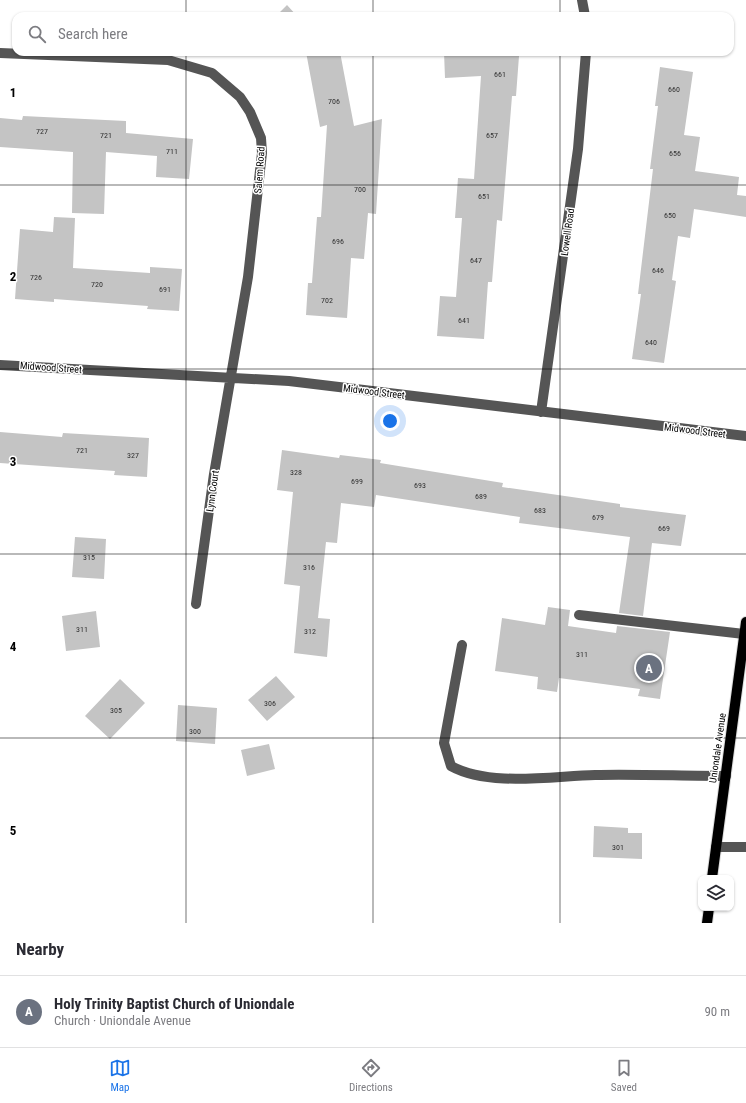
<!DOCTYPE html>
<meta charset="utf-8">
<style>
:root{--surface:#fff;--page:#f7f7f7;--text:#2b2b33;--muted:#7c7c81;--line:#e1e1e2;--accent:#1a73e8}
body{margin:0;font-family:"Roboto Condensed",sans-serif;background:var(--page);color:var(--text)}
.controls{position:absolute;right:12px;bottom:12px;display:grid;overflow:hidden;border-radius:8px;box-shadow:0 1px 3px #0004}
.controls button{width:36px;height:36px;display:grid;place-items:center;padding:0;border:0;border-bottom:1px solid var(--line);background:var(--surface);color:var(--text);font:20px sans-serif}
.you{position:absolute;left:390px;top:421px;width:14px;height:14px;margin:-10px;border:3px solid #fff;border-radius:50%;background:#1a73e8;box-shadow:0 0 0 6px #1a73e833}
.badge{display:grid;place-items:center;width:26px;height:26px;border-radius:50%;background:var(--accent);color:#fff;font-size:13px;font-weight:700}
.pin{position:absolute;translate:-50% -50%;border:2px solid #fff;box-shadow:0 1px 4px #0006}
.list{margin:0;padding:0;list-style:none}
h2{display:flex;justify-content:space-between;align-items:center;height:52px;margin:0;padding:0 16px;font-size:17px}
h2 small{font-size:13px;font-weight:400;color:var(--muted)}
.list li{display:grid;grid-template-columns:26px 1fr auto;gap:12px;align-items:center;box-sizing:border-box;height:72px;padding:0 16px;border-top:1px solid var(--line)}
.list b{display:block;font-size:15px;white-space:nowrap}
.list p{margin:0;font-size:13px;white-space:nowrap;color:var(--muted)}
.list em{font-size:13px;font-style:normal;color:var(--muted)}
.icon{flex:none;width:22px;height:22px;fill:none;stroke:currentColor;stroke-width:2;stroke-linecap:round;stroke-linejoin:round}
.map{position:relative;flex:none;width:746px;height:923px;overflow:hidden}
.search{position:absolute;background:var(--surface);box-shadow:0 1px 3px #0004;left:12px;right:12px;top:12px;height:44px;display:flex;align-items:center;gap:10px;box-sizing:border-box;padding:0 14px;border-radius:12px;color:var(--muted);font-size:15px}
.sheet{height:124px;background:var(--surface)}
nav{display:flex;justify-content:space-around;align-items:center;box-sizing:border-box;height:56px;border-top:1px solid var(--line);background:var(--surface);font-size:11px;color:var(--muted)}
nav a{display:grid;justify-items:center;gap:2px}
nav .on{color:var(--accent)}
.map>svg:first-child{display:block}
.building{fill:#c4c4c4}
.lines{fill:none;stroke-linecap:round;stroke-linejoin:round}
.major-casing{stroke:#dbdbdb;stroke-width:12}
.minor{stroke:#555;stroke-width:10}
.major{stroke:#000;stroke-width:10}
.grid{fill:none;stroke:#000;stroke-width:1;stroke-opacity:0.55}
.labels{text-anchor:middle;stroke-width:3;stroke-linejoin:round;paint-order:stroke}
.number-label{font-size:8px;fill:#313131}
.street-label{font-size:10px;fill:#000;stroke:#fff}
.grid-label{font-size:13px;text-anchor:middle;font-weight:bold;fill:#000;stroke:#fff;stroke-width:3;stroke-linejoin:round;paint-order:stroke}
</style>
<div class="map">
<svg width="746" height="923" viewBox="0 0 746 923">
<rect width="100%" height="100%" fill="#fff"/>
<!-- building -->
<path class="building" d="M 287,5 L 297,16 L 276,16 Z
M 306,52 L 340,52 L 354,126 L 382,119 L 376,214 L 368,213 L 364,259 L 351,258 L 347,318 L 306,315 L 308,283 L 312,283 L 317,217 L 321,217 L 327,125 L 320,127 Z
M 444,52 L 519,56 L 516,96 L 512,96 L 502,221 L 497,220 L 492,282 L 488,282 L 484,339 L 437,336 L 440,296 L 456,297 L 462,218 L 455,218 L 458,178 L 474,179 L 481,76 L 445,78 Z
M 660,67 L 693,72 L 684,135 L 700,137 L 695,171 L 739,177 L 737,195 L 746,196 L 746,217 L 694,209 L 690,238 L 678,236 L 672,280 L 676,281 L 664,363 L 632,359 L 641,294 L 638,294 L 653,169 L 650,169 L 658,106 L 655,106 Z
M 23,116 L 126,121 L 126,133 L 193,139 L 189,179 L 156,177 L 157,156 L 106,152 L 104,214 L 72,213 L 73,152 L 0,147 L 0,118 L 22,120 Z
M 54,217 L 75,218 L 73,268 L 150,273 L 150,267 L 182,269 L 179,311 L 147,309 L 148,306 L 54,299 L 54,302 L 15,299 L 20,229 L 53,232 Z
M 0,432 L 62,437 L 63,433 L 149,438 L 147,477 L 114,475 L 115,471 L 0,463 Z
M 282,450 L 339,458 L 340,455 L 381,460 L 380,463 L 503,483 L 502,487 L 620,504 L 620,507 L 686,515 L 681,546 L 652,543 L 643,616 L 619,613 L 630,537 L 519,523 L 520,517 L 376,495 L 374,507 L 341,503 L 337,543 L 326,542 L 318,618 L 330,619 L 327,657 L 294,653 L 300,586 L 284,584 L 293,492 L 277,490 Z
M 75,537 L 106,539 L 104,579 L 72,577 Z
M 548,607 L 570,610 L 568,626 L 616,633 L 617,626 L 670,632 L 660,699 L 638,696 L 640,689 L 559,678 L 557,692 L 537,689 L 538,677 L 495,671 L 502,618 L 545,625 Z
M 96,611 L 100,647 L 66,651 L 62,616 Z
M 276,676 L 295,697 L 267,721 L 248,700 Z
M 120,679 L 145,703 L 110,739 L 85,716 Z
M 178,705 L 217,708 L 215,744 L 176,741 Z
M 269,744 L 275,769 L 247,776 L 241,750 Z
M 594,826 L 628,828 L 628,833 L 642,833 L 642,859 L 593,857 Z"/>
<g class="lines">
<defs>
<path id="major" d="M 712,878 L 746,622
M 707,923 L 709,908"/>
</defs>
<!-- major casing -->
<use href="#major" class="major-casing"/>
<!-- minor -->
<path class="minor" d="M 582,0 L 585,16
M 0,53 L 168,60 L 212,73 L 240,97 L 250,112 L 261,138 L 262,153 L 248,277 L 214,474 L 196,604
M 0,365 L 289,381 L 746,436
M 541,412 L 578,149 L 586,52
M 579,615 L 744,634
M 462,645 L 444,743 L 451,766 C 489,787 552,776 595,775 C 638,774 682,776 726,776
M 716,847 L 746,847"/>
<!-- major -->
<use href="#major" class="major"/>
</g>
<!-- grid -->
<path class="grid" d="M 186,0 L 186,16M 373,0 L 373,16M 560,0 L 560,16M 186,52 L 186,923M 373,52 L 373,923M 560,52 L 560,923M 0,185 L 746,185M 0,369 L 746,369M 0,554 L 746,554M 0,738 L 746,738"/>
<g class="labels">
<!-- number labels -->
<g class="number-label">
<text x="500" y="77">661</text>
<text x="674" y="92">660</text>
<text x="334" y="104">706</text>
<text x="42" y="134">727</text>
<text x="106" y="138">721</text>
<text x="492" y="138">657</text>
<text x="172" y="154">711</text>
<text x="675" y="156">656</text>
<text x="360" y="192">700</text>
<text x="484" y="199">651</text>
<text x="670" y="218">650</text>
<text x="338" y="244">696</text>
<text x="476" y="263">647</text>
<text x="658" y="273">646</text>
<text x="36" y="280">726</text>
<text x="97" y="287">720</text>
<text x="165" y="292">691</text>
<text x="327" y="303">702</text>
<text x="464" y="323">641</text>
<text x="651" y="345">640</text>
<text x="82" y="453">721</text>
<text x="133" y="458">327</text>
<text x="296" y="475">328</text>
<text x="357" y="484">699</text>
<text x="420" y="488">693</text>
<text x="481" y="499">689</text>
<text x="540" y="513">683</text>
<text x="598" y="520">679</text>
<text x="664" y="531">669</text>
<text x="89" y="560">315</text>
<text x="309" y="570">316</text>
<text x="82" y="632">311</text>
<text x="310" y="634">312</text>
<text x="582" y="657">311</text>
<text x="270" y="706">306</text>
<text x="116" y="713">305</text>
<text x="195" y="734">300</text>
<text x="618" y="850">301</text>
</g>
<!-- street labels -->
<g class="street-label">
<text transform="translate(259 170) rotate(-86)" y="4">Salem Road</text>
<text transform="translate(567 232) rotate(-82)" y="4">Lowell Road</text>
<text transform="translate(51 367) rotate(4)" y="4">Midwood Street</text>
<text transform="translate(374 391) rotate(7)" y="4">Midwood Street</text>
<text transform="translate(695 430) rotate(7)" y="4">Midwood Street</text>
<text transform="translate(212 491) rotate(-82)" y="4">Lynn Court</text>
<text transform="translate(717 748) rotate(-82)" y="4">Uniondale Avenue</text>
</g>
</g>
<g class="grid-label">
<text x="13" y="97">1</text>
<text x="13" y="281">2</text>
<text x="13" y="466">3</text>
<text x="13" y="651">4</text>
<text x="13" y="835">5</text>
</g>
</svg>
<div class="controls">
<button><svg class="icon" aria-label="layers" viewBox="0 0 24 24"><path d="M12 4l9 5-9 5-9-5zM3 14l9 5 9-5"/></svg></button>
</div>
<div class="you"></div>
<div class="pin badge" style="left:649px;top:668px;background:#6b7280">A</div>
<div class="search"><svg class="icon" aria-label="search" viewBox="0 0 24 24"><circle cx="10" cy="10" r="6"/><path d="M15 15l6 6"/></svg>Search here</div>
</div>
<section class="sheet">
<h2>Nearby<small></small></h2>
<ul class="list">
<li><span class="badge" style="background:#6b7280">A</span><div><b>Holy Trinity Baptist Church of Uniondale</b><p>Church · Uniondale Avenue</p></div><em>90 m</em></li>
</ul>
</section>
<nav>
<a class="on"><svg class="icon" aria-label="map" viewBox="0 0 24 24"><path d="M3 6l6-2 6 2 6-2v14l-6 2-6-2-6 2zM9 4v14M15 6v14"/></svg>Map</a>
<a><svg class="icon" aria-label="directions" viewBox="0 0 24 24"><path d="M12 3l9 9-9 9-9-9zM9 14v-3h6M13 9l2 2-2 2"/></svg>Directions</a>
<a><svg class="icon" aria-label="saved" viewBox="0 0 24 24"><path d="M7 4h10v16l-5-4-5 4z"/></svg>Saved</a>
</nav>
